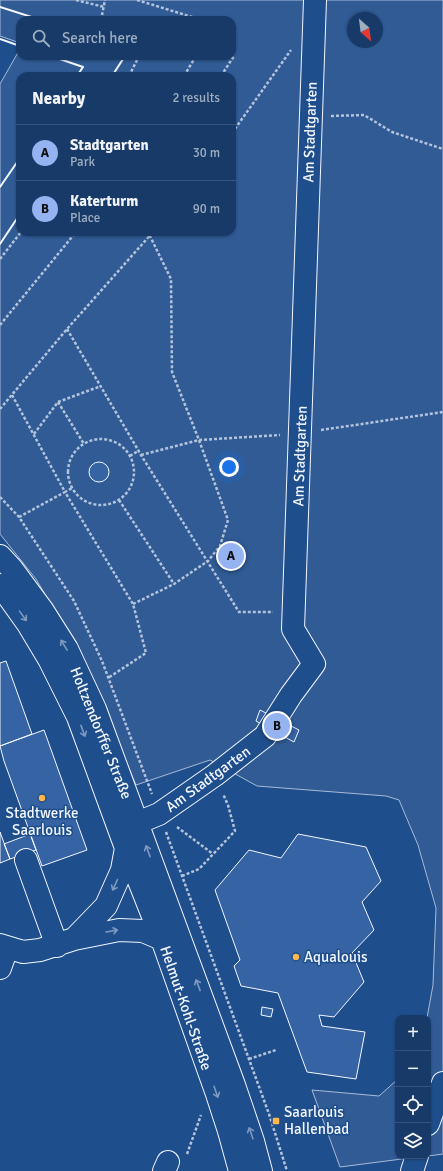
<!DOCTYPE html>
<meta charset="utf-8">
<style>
:root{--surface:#173a69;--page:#244571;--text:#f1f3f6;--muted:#9eadc0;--line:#36547d;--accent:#95b2f1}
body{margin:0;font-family:Signika,sans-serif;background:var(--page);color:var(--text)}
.controls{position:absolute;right:12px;bottom:12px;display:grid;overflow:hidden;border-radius:8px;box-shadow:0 1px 3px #0004}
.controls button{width:36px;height:36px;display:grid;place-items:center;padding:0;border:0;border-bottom:1px solid var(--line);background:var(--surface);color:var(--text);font:20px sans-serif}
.compass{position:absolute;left:347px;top:12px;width:36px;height:36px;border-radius:50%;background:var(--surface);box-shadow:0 1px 3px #0004;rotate:152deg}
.you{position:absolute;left:229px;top:467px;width:14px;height:14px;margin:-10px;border:3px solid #fff;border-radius:50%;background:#1a73e8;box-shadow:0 0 0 6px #1a73e833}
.badge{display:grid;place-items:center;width:26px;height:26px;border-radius:50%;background:var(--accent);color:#111;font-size:13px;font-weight:700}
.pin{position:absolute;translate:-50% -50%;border:2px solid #fff;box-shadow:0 1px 4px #0006}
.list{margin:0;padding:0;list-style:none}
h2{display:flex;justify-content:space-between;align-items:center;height:52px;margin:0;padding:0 16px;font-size:17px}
h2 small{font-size:13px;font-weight:400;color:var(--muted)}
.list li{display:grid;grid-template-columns:26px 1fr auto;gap:12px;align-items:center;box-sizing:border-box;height:56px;padding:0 16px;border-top:1px solid var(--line)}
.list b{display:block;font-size:15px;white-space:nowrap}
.list p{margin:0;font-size:13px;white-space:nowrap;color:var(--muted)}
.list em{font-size:13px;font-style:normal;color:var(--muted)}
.icon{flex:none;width:22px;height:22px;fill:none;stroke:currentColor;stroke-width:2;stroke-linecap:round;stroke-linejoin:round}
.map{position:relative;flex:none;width:443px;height:1171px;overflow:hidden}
.search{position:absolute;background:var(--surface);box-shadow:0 1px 3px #0004;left:16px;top:16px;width:220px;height:44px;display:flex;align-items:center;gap:10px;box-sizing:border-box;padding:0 14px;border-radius:12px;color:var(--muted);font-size:15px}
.panel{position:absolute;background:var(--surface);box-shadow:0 1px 3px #0004;left:16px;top:72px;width:220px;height:164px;border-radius:12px}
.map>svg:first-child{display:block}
.green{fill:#305b95;stroke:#a8bbd7;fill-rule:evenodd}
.building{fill:#3563a3;stroke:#f2f6ff}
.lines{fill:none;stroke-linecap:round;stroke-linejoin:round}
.minor-casing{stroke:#f2f6ff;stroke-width:24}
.path{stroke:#b3c4dc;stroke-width:2.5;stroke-dasharray:3 2;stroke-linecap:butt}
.minor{stroke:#1f4e8c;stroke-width:22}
.wall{stroke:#f2f6ff;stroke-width:2}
.oneway{stroke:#7e9ac0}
.poi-dot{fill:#ffb74d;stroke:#1f4e8c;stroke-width:1.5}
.labels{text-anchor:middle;stroke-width:3;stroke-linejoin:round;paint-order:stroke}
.street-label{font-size:15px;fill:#f2f6ff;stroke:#1f4e8c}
.poi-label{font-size:15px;fill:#f2f6ff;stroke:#1f4e8c;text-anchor:start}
</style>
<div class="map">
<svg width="443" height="1171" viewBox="0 0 443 1171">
<rect width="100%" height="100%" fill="#1f4e8c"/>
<!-- green -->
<path class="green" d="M 0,0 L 443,0 L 443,1154 L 428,1156 L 428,1018 L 427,1018 L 433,985 L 436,908 L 418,845 L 399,800 L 386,796 L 257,786 L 210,760 L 136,785 L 83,659 L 36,579 L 0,534 L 0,84 L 20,49 L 20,56 L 232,56 L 232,20 L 20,20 L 20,43 L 0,36 ZM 353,18 L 377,18 L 377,42 L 353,42 ZM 20,76 L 232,76 L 232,232 L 20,232 Z
M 398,1079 L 398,1156 L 425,1156 L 340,1167 L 312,1090 L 379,1096 Z"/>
<!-- building -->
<path class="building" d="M89 472a10 10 0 1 1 20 0a10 10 0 1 1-20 0Z
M 6,661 L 32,734 L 0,746 L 0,663 Z
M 260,710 L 299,730 L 294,742 L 256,721 Z
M 44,730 L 87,850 L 42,866 L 4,761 L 0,746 Z
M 0,832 L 10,859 L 0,863 Z
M 30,834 L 36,850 L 10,859 L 4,844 Z
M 298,834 L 366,847 L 381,881 L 362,902 L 374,930 L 352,953 L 364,982 L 334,1017 L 319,1015 L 322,1026 L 365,1032 L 356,1079 L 307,1072 L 278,993 L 241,986 L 234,966 L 240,960 L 215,890 L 249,850 L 281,858 Z
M 262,1007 L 273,1009 L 271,1017 L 261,1015 Z"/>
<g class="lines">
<defs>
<path id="minor" d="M 0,556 L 12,569 L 43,611 L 67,649 L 95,709 L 234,1085 L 253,1141 L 261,1171
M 0,585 L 28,624 L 49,659 L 78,717 L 126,848 L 162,939 L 217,1094 L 229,1131 L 240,1171
M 137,823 L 159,814 L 215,775 L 265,736 L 291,695 L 314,664 L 293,629 L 315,0
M 26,860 L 57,946
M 74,939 L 106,906 L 122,870 L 126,848
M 0,945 L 23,952 L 40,950 L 74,939 L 119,930 L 143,931 L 162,939
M 0,968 L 7,948
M 428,1124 L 443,1083
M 164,1171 L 168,1162
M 412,1171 L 417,1156"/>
</defs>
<!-- minor casing -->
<use href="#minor" class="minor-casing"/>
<!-- path -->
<path class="path" d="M 76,0 L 104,7
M 137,0 L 192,17 L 194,20
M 101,20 L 105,0
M 129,76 L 139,56
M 184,76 L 196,56
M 221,76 L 234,56
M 331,116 L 364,115 L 392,132 L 443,149
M 232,133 L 291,50
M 0,259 L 21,232
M 0,325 L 76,232
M 67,329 L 141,455 L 239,612 L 273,612
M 12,395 L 65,492 L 72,488
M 58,402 L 84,444
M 0,409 L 67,329 L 153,232
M 321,430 L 443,412
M 34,434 L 58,402 L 101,386
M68 472a33 33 0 1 1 66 0a33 33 0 1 1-66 0Z
M 141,455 L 199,440 L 280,435
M 130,456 L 138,451
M 0,497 L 19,517 L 74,601 L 102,661 L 152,794
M 119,500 L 174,584
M 19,517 L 65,492 L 133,604 L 146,653 L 108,678
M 133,604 L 174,584 L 208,561 L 220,546 L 228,520 L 199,440 L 172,372 L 171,279 L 148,232
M 177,827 L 213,854
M 166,832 L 269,1114 L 287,1171
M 182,876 L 199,869 L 235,831 L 228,805 L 223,794
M 249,1059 L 276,1050
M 187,1154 L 201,1115"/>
<!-- minor -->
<use href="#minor" class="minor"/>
<!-- wall -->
<path class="wall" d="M 0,7 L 41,20
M 0,39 L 20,46
M 51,56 L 83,67 L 77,76
M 112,76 L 125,56
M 0,187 L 20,158
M 0,244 L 20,214"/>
</g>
<!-- one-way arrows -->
<defs><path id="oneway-shaft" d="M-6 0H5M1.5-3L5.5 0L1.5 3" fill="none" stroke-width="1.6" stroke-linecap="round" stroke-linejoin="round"/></defs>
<g class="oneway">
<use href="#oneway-shaft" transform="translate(23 616) rotate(54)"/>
<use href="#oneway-shaft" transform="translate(64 645) rotate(-122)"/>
<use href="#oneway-shaft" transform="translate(83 731) rotate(70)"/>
<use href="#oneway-shaft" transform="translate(148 851) rotate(-110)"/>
<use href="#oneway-shaft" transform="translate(115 885) rotate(114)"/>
<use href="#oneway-shaft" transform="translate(112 931) rotate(-10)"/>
<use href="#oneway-shaft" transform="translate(198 985) rotate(-111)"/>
<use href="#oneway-shaft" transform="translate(216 1092) rotate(71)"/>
<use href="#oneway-shaft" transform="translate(251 1133) rotate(-109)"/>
</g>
<!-- markers -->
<g class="poi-dot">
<circle cx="42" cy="798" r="4"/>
<circle cx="296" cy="957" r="4"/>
<rect x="272" y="1117" width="8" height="8" rx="2"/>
</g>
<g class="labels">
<!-- street labels -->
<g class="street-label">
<text transform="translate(310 132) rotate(-88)" y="5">Am Stadtgarten</text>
<text transform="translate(300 456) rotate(-88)" y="5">Am Stadtgarten</text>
<text transform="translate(101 733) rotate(68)" y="5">Holtzendorffer Straße</text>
<text transform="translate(208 779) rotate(-36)" y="5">Am Stadtgarten</text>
<text transform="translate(186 1008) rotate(71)" y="5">Helmut-Kohl-Straße</text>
</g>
<!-- poi labels -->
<g class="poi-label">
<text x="42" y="818" text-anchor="middle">Stadtwerke<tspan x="42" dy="17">Saarlouis</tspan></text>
<text x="304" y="962">Aqualouis</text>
<text x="284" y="1117">Saarlouis<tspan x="284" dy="17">Hallenbad</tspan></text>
</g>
</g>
</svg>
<div class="controls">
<button>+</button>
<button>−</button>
<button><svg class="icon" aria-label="locate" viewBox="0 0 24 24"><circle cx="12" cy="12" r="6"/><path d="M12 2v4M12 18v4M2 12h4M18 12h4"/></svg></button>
<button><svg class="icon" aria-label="layers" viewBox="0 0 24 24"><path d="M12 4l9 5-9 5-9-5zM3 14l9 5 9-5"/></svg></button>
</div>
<svg class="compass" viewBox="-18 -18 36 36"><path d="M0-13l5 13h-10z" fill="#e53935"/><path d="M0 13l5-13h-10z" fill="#9eadc0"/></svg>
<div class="you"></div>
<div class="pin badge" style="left:231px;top:556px">A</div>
<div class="pin badge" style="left:277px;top:726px">B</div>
<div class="search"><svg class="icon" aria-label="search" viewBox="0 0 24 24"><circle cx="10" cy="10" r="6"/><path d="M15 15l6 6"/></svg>Search here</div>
<section class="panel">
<h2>Nearby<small>2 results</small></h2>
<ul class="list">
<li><span class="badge">A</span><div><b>Stadtgarten</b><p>Park</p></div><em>30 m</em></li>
<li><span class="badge">B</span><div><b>Katerturm</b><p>Place</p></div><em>90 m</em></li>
</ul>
</section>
</div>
